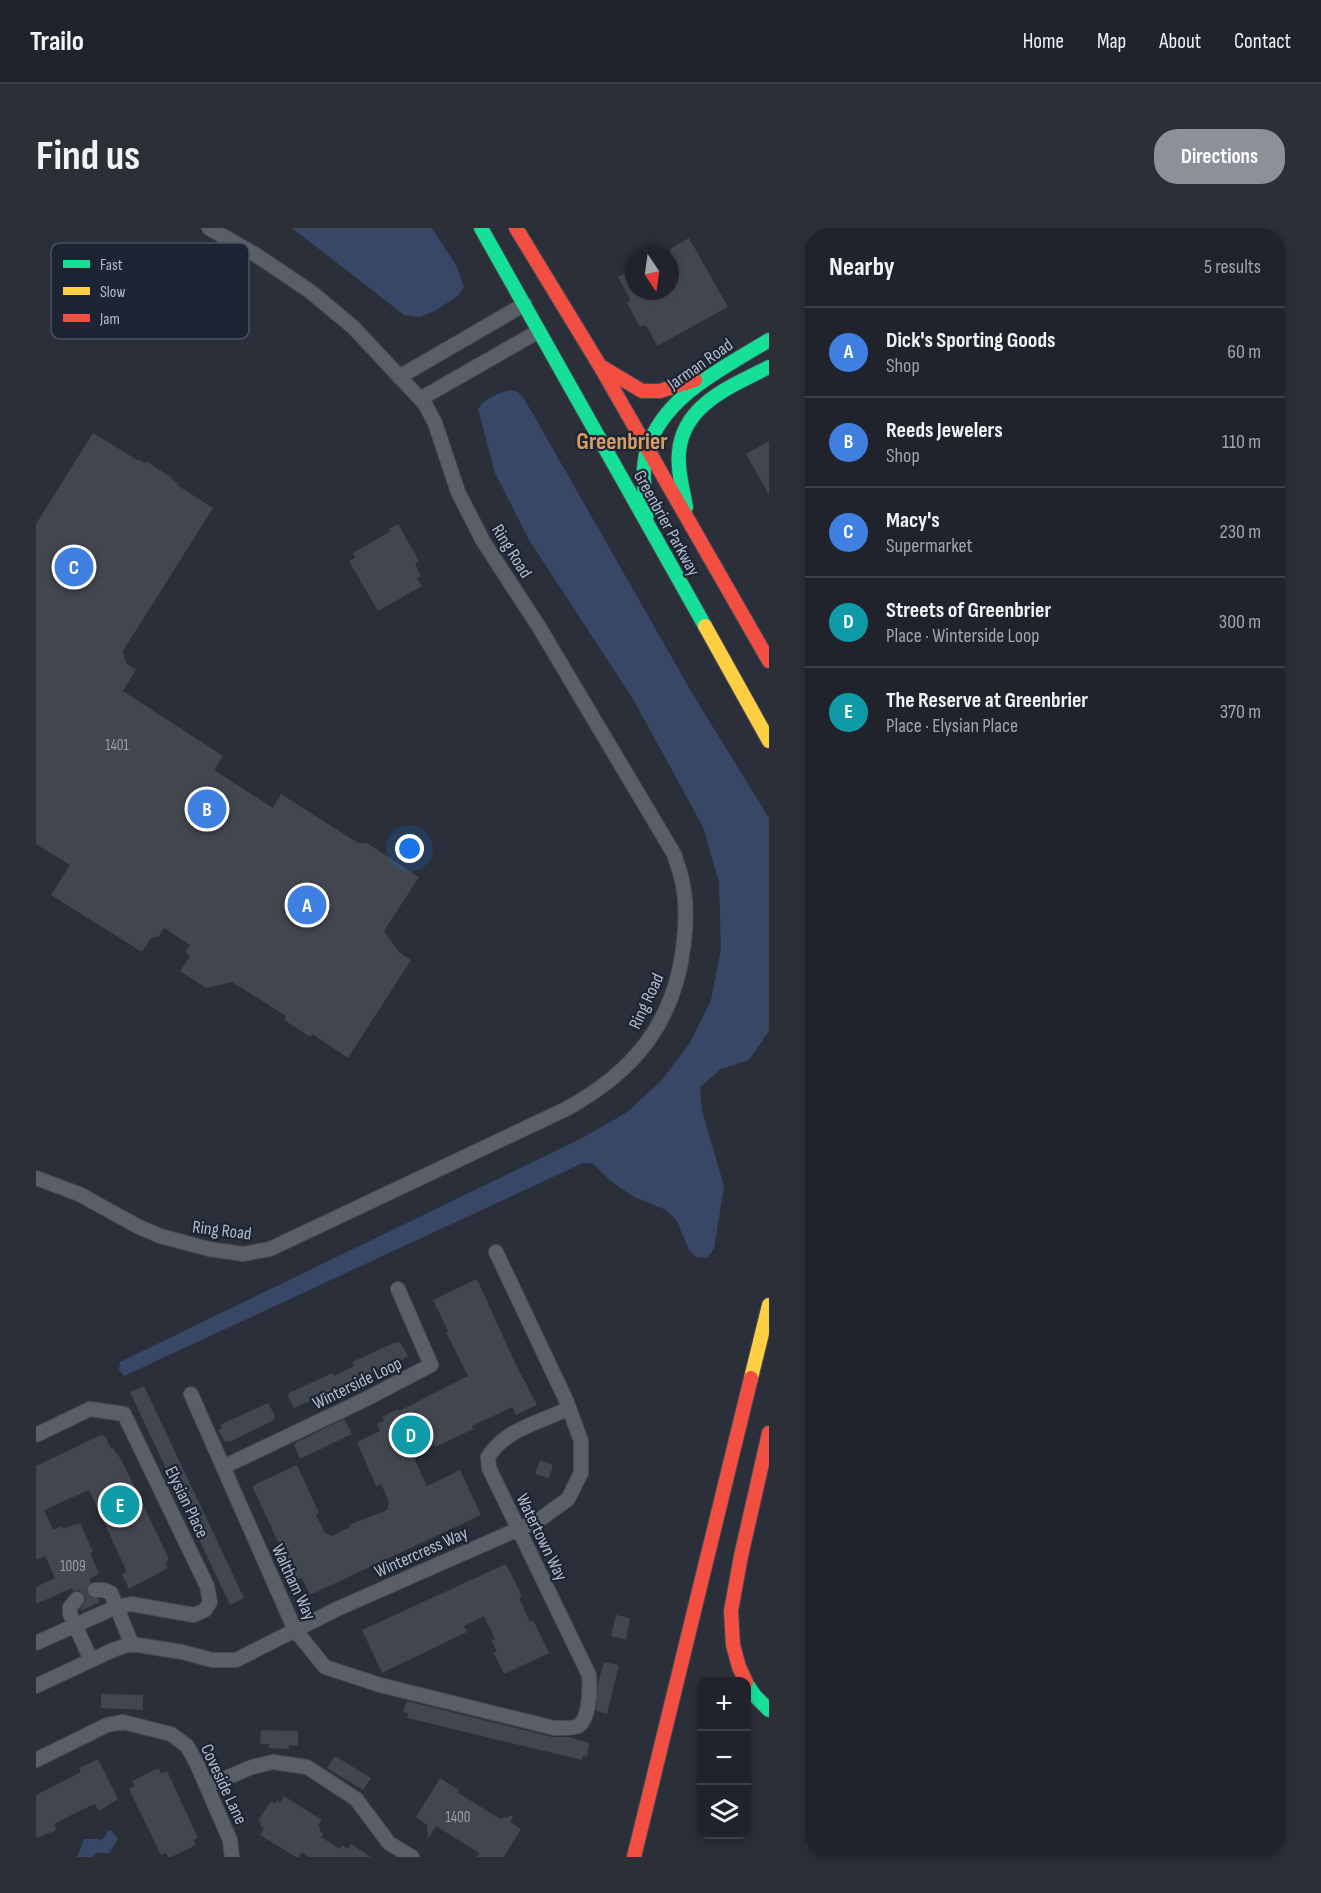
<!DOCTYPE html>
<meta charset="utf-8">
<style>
:root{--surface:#20232b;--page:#2d2f37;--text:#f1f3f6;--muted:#a2a4a9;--line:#3d4047;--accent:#8c9099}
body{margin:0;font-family:"Sofia Sans Condensed",sans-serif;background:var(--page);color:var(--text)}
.controls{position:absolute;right:18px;bottom:18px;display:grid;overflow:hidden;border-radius:12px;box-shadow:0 3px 9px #0003}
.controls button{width:54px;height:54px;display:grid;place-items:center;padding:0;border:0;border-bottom:2px solid var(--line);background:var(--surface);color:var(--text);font:30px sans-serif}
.compass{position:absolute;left:589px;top:18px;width:54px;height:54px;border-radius:50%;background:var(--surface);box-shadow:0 3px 9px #0003;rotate:167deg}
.you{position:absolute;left:374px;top:621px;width:21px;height:21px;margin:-15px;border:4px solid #fff;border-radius:50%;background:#1a73e8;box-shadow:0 0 0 9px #1a73e833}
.badge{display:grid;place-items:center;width:39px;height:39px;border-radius:50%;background:var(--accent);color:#fff;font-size:20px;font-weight:700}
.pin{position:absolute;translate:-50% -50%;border:3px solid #fff;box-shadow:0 2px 6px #0006}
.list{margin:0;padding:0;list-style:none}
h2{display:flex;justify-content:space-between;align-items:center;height:78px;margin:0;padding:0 24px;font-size:26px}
h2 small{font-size:20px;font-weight:400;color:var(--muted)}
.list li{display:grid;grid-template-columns:39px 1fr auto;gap:18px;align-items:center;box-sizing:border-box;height:90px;padding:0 24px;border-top:2px solid var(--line)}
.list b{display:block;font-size:22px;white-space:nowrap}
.list p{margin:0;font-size:20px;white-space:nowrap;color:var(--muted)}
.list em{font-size:20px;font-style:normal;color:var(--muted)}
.icon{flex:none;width:33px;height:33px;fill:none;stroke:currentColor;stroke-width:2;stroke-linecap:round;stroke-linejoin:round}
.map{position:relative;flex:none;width:733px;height:1629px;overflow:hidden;border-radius:24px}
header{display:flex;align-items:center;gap:36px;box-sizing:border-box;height:84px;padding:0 30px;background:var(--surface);border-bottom:2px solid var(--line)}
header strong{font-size:28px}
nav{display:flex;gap:33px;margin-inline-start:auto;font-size:21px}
.intro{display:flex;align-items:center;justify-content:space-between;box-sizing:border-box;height:144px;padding:0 36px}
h1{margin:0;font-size:42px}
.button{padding:15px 27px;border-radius:24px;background:var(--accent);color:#fff;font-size:21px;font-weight:700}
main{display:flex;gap:36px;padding:0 36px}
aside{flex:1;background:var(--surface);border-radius:24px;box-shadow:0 3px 9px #0003}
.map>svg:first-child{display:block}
.water{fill:#374765}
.building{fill:#42464e}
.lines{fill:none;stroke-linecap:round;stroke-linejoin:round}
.street-casing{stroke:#464a52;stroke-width:16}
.fast-casing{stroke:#464a52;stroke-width:16}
.slow-casing{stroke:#464a52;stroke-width:16}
.jam-casing{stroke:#464a52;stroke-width:16}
.street{stroke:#5a5e67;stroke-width:14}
.fast{stroke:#16e098;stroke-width:14}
.slow{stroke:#ffcf43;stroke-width:14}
.jam{stroke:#f24e42;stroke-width:14}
.labels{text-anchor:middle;stroke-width:4.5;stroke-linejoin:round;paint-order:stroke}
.number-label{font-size:15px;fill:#989eab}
.street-label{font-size:18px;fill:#b4bbca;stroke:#1d2534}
.district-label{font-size:24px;font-weight:bold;fill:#d89e61;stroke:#1d2534}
.key{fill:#1d2534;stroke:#4a5261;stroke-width:1.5}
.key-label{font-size:16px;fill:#b4bbca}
</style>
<header>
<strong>Trailo</strong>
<nav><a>Home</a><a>Map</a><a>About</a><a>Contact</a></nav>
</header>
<div class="intro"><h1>Find us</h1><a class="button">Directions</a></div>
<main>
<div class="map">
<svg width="733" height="1629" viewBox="0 0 733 1629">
<rect width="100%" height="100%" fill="#2a2f39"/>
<!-- water -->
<path class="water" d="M 256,0 L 396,0 L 420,37 L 428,58 L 423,67 L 399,83 L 384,89 L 368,87 Z
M 474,162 L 482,164 L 490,174 L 659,470 L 733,590 L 733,803 L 713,832 L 685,841 L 664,859 L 666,883 L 688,958 L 678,1021 L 671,1030 L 660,1029 L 653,1022 L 641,993 L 630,982 L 598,969 L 576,954 L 556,935 L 547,935 L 88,1148 L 83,1142 L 84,1134 L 546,910 L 590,885 L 625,853 L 654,815 L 675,772 L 685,720 L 683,654 L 667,599 L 597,471 L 493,312 L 459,245 L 442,181 C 448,170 462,166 474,162 Z
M 75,1602 L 82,1611 L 73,1625 L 60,1625 L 57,1629 L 41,1629 L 48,1611 L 63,1611 L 64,1613 L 68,1610 L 72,1603 Z"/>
<!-- building -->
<path class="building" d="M 653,10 L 692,79 L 621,118 L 611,99 L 608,97 L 604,99 L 591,75 L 594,73 L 593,69 L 582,49 L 598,41 L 598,63 L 634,63 L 634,21 Z
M 57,205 L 101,232 L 102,231 L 109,235 L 110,233 L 136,250 L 135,251 L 142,255 L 141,257 L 177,280 L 87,423 L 90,435 L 100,442 L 87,463 L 187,528 L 178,542 L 237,580 L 245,566 L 322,615 L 331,615 L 383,649 L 348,703 L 363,724 L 375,732 L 312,830 L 276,806 L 274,809 L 248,792 L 250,788 L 196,754 L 170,760 L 144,743 L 154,728 L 149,724 L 154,717 L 128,700 L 123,708 L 115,710 L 106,724 L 15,667 L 34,637 L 0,616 L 0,296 Z
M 733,213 L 733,267 L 710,226 Z
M 362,296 L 383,333 L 379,336 L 385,348 L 381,350 L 386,358 L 342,383 L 313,333 L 319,330 L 317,325 L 355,303 L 353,301 Z
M 441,1051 L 479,1135 L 501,1177 L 480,1187 L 476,1179 L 436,1198 L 437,1201 L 423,1208 L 399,1219 L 398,1216 L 376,1226 L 391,1258 L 424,1242 L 445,1287 L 274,1367 L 265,1349 L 260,1352 L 216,1258 L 261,1237 L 283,1285 L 280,1287 L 289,1305 L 296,1308 L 314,1299 L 313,1297 L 351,1282 L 353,1274 L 345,1256 L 340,1258 L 321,1214 L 344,1203 L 341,1196 L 348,1193 L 346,1189 L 362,1181 L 363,1183 L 432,1148 L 410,1104 L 412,1103 L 397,1072 Z
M 360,1114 L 361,1115 L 364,1114 L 372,1128 L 368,1131 L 258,1180 L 251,1166 L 296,1145 L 298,1148 L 318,1138 L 316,1134 Z
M 108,1158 L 208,1370 L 194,1377 L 94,1164 Z
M 232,1175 L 239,1188 L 236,1193 L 193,1214 L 192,1213 L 189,1214 L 182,1202 L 186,1200 L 184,1197 Z
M 308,1191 L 316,1206 L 264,1231 L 258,1217 L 261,1214 Z
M 67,1206 L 68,1209 L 69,1208 L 75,1221 L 77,1220 L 80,1226 L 81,1225 L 89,1239 L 133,1331 L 129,1335 L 132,1340 L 93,1361 L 86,1346 L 91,1344 L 53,1262 L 8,1282 L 17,1302 L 26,1298 L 27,1301 L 44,1295 L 57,1324 L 54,1325 L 63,1346 L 53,1351 L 55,1354 L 50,1363 L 54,1369 L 63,1371 L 64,1374 L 46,1382 L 45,1380 L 50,1373 L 49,1368 L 43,1362 L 37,1363 L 36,1360 L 0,1376 L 0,1359 L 19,1350 L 9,1328 L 0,1332 L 0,1238 Z
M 504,1232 L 517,1237 L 513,1250 L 499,1246 Z
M 470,1336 L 486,1368 L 483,1370 L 494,1394 L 497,1392 L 513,1425 L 468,1446 L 458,1425 L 461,1424 L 455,1412 L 459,1411 L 448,1388 L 428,1398 L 431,1404 L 346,1445 L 326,1402 Z
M 580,1387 L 594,1390 L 590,1411 L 575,1408 Z
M 568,1434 L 583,1437 L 571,1486 L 560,1483 L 562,1455 Z
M 65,1466 L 107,1467 L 107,1482 L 65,1480 Z
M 371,1473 L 516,1509 L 532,1509 L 550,1514 L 553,1516 L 551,1529 L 547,1528 L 546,1532 L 371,1490 L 372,1485 L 367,1484 Z
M 225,1502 L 262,1503 L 262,1518 L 253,1517 L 253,1521 L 233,1520 L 233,1516 L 224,1516 Z
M 299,1528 L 335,1550 L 327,1562 L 291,1540 Z
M 62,1531 L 82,1571 L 63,1583 L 59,1576 L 41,1584 L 18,1596 L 21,1602 L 0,1610 L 0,1567 L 45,1544 L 43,1540 Z
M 123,1540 L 125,1546 L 131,1543 L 162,1610 L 157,1612 L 160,1617 L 135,1629 L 132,1629 L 130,1625 L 125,1627 L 93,1561 L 98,1558 L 96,1553 Z
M 404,1550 L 423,1562 L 421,1564 L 464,1591 L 478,1587 L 474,1594 L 485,1601 L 468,1629 L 441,1629 L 443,1625 L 400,1598 L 392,1611 L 391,1597 L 380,1589 Z
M 248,1568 L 286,1592 L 282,1598 L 285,1600 L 283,1603 L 288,1606 L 285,1609 L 304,1621 L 306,1617 L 312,1621 L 315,1616 L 335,1629 L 273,1629 L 266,1624 L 263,1629 L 260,1629 L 224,1607 L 228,1600 L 224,1598 L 226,1595 L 222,1593 L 235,1573 L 239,1576 L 241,1572 L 244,1575 Z"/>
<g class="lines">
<defs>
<path id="street" d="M 363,149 L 489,76
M 384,171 L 503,103
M 0,950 L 43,966 L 101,998 L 124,1008 L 173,1021 L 207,1026 L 234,1021 L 530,881 C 596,845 637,797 647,721 C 650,700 651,678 647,657 C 645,646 641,636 638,626 L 503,399 L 447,313 L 422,264 L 399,195 L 389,176 L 317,99 L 275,64 L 220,27 L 173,0
M 155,1166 L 259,1402 L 289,1439 L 344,1457 L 518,1500 C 525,1500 535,1501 542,1498 C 554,1491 554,1459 553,1447 L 453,1240 L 452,1229 C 472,1199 502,1196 533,1180
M 0,1207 L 54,1181 L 88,1186 L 171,1358 L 174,1374 L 169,1382 L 158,1387 L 95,1376 L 80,1379 L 0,1415
M 187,1239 L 328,1172 L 395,1137 L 362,1061
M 59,1362 L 68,1362 L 75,1365 L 96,1417
M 41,1371 L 34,1379 L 34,1386 L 55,1432
M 0,1458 L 77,1422 L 91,1417 L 102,1417 L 146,1424 L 176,1432 L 200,1432 L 301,1381 L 503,1292 L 532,1271 L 545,1245 L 545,1213 L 530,1172 L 460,1024
M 0,1532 L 71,1497 L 87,1494 L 135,1506 L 151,1518 L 160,1534 L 194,1612 L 196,1629
M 171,1558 L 216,1539 L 237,1534 L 271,1539 L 320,1571 L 353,1615 L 376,1629"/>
<path id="fast" d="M 445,0 L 669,398
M 650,279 C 647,261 641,242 643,224 C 647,176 696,158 733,139
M 611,287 C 609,266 605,243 611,222 C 628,167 688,140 733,112
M 710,1455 L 719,1468 L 733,1482"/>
<path id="slow" d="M 669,398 L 733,513
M 715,1150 L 733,1077"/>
<path id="jam" d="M 480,0 L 564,138 L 733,433
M 566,139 L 606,163 L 624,163 L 659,152
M 710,1454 L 703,1439 L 697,1417 L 695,1383 L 705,1328 L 733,1205
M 598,1629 L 715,1150"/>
</defs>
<!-- street casing -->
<use href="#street" class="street-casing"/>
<!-- fast casing -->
<use href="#fast" class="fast-casing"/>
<!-- slow casing -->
<use href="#slow" class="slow-casing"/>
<!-- jam casing -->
<use href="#jam" class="jam-casing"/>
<!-- street -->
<use href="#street" class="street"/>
<!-- fast -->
<use href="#fast" class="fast"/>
<!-- slow -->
<use href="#slow" class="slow"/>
<!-- jam -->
<use href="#jam" class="jam"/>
</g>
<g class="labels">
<!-- number labels -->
<g class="number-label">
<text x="81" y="522">1401</text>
<text x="37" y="1343">1009</text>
<text x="422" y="1594">1400</text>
</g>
<!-- street labels -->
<g class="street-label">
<text transform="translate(664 136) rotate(-35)" y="6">Jarman Road</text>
<text transform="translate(631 295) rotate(61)" y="6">Greenbrier Parkway</text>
<text transform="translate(476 323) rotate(58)" y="6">Ring Road</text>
<text transform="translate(610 773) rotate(-65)" y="6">Ring Road</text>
<text transform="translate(186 1002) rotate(7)" y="6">Ring Road</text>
<text transform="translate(321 1155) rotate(-26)" y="6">Winterside Loop</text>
<text transform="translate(151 1274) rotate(64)" y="6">Elysian Place</text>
<text transform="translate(506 1309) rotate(64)" y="6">Watertown Way</text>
<text transform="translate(385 1324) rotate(-24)" y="6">Wintercress Way</text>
<text transform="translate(258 1354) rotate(65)" y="6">Waltham Way</text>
<text transform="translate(188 1556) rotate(65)" y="6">Coveside Lane</text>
</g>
<!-- district labels -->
<g class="district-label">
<text x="586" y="221">Greenbrier</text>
</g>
</g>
<!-- legend -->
<rect x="15" y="15" width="198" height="96" rx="9" class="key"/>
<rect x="27" y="32" width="27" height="8" fill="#16e098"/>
<rect x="27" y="59" width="27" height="8" fill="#ffcf43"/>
<rect x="27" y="86" width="27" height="8" fill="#f24e42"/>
<g class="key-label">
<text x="64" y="42">Fast</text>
<text x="64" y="69">Slow</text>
<text x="64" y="96">Jam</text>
</g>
</svg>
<div class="controls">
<button>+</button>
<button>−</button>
<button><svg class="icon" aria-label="layers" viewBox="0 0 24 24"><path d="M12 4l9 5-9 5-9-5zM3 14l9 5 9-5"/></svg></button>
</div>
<svg class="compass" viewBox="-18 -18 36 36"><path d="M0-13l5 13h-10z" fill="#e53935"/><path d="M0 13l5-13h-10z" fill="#a2a4a9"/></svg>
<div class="you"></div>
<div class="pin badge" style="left:271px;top:677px;background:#3f7fe0">A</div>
<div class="pin badge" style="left:171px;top:581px;background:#3f7fe0">B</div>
<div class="pin badge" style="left:38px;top:339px;background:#3f7fe0">C</div>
<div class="pin badge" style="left:375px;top:1207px;background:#0f9aa8">D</div>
<div class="pin badge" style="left:84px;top:1277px;background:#0f9aa8">E</div>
</div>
<aside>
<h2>Nearby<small>5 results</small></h2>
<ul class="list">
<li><span class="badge" style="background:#3f7fe0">A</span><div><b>Dick's Sporting Goods</b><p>Shop</p></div><em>60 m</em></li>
<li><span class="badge" style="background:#3f7fe0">B</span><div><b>Reeds Jewelers</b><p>Shop</p></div><em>110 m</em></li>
<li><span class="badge" style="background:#3f7fe0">C</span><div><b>Macy's</b><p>Supermarket</p></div><em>230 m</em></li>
<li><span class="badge" style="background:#0f9aa8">D</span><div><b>Streets of Greenbrier</b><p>Place · Winterside Loop</p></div><em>300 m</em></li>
<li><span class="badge" style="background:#0f9aa8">E</span><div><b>The Reserve at Greenbrier</b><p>Place · Elysian Place</p></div><em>370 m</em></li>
</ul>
</aside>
</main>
